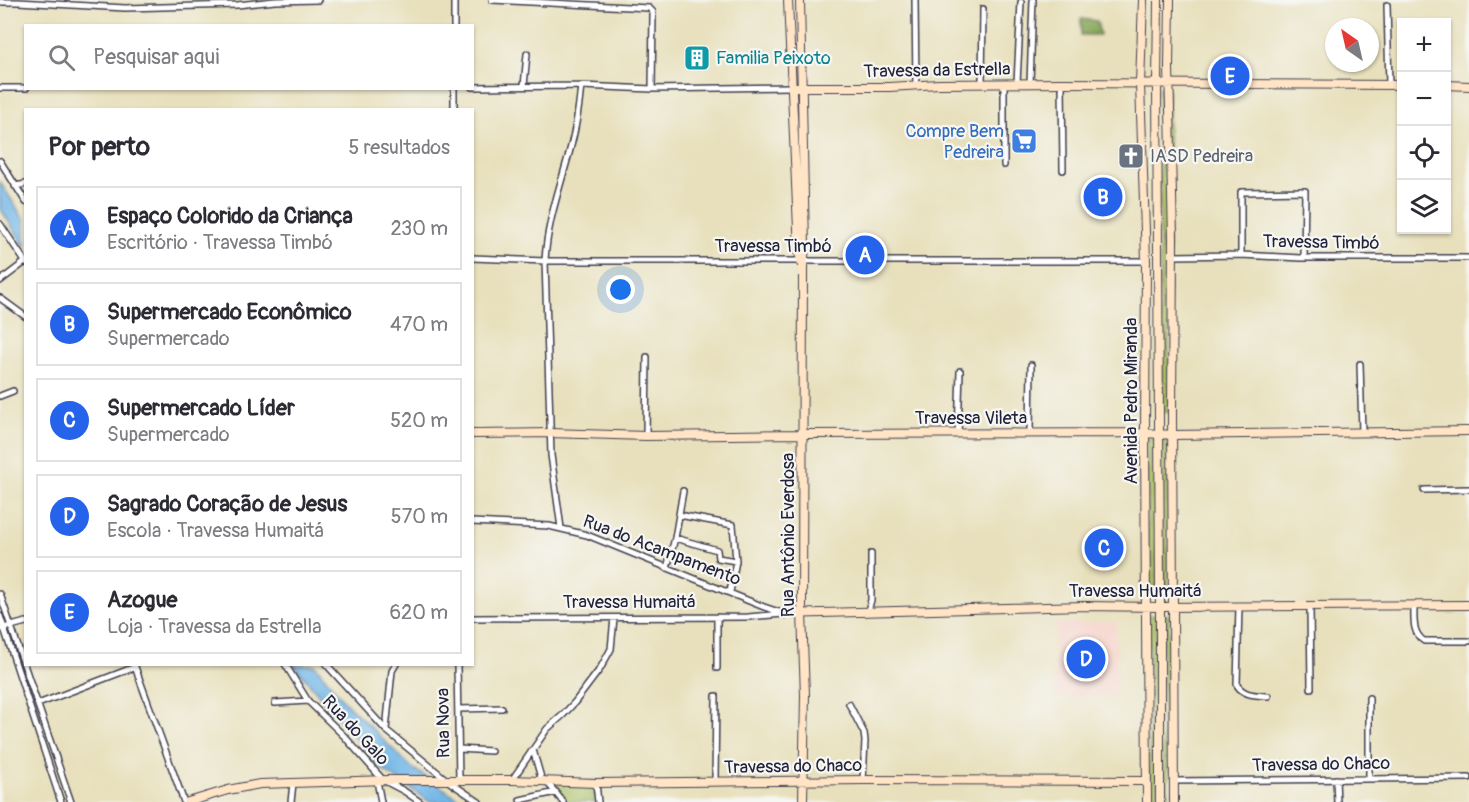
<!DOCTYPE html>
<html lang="pt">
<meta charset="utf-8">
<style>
:root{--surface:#fff;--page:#f7f7f7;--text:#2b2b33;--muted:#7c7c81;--line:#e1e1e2;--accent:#2563eb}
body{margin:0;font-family:Pangolin,sans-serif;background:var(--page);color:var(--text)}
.controls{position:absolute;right:18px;top:18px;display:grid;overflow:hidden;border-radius:0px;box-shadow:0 2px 4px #0004}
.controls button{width:54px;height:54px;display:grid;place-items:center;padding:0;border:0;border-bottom:2px solid var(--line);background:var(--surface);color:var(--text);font:30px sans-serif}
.compass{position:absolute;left:1325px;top:18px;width:54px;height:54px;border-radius:50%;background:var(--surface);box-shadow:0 2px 4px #0004;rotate:326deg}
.you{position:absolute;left:621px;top:290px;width:21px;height:21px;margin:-15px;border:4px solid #fff;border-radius:50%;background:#1a73e8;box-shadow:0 0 0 9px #1a73e833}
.badge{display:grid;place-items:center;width:39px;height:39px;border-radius:50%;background:var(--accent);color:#fff;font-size:20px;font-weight:700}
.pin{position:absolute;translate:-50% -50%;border:3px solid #fff;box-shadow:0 2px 6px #0006}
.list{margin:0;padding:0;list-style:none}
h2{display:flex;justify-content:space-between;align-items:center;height:78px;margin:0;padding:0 24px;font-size:26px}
h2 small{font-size:20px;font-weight:400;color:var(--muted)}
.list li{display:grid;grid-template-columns:39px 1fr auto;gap:18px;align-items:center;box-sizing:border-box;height:84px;margin:0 12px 12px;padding:0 12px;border:2px solid var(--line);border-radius:0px}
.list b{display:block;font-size:22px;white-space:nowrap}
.list p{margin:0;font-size:20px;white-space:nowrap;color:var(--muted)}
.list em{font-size:20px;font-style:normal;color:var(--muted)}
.icon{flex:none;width:33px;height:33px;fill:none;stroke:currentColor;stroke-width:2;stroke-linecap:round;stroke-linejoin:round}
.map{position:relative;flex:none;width:1469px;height:802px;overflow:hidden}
.search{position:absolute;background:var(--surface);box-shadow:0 2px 4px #0004;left:24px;top:24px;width:450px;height:66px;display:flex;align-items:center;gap:15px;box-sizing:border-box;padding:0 21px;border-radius:0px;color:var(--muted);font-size:22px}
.panel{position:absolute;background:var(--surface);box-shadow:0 2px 4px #0004;left:24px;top:108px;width:450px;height:558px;border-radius:0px}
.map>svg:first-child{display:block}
.built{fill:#f7d1c8}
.green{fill:#a9be62;stroke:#66704e;stroke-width:1.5}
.forest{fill:#86a558;stroke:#54644a;stroke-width:1.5}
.water{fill:#71b6e7;stroke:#4a6c91;stroke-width:1.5}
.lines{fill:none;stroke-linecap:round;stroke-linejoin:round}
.street-casing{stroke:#403e4e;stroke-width:8}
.secondary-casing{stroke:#403e4e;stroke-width:10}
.street{stroke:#fff;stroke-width:5}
.secondary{stroke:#ffe4c6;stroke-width:8}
.labels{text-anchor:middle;stroke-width:4.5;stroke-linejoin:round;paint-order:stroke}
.culture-label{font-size:18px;fill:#0d838f;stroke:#f6f6f2;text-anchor:start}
.street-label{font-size:18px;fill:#22223b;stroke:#f6f6f2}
.shop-label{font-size:18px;fill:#366cbe;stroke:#f6f6f2;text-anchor:end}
.worship-label{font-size:18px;fill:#5b616d;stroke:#f6f6f2;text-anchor:start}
</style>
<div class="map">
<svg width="1469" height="802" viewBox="0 0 1469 802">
<rect width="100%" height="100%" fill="#f6f6f2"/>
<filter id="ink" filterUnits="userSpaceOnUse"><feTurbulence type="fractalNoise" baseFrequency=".0167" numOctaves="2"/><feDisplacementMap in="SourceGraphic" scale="12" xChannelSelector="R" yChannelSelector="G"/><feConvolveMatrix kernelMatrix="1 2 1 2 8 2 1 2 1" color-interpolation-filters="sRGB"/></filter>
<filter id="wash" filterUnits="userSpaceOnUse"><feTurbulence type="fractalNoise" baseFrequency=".008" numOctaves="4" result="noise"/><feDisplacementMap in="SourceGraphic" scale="24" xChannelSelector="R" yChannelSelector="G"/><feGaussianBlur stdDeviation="1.35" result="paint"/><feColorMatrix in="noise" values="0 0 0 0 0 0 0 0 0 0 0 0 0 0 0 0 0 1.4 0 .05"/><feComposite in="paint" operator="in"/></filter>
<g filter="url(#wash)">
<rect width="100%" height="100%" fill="#e8e0bc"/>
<!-- built -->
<path class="built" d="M 1116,622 L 1117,696 L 1054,697 L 1055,623 Z"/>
<!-- green -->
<path class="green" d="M 1159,88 L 1168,88 L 1169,412 L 1161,412 Z
M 1161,437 L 1168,437 L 1168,585 L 1162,586 Z
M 1156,438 L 1157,586 L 1148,586 L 1147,439 Z
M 1149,615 L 1157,616 L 1157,802 L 1149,802 Z
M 1169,615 L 1168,802 L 1162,802 L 1163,616 Z
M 593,781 L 595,802 L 563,802 L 551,784 Z"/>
<!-- forest -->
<path class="forest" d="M 1081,19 L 1097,21 L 1100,35 L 1081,35 Z"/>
<!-- water -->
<path class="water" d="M 0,182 L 25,221 L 25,247 L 0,208 Z
M 294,665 L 315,665 L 345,702 L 412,768 L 464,802 L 430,802 L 379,767 Z"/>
</g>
<g filter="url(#ink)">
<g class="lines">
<defs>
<path id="street" d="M 492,0 L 649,8 L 653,12 L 653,15 L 652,89
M 915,0 L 916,86
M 0,2 L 18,2 L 125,8 L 237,5 L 275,1 L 318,0
M 1387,5 L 1389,85
M 454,26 L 454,0
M 1017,83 L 1021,2
M 1030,83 L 1033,0
M 1062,83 L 1063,170
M 982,84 L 983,9
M 524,86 L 527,54
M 472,87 L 581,86 L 652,89 L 791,87
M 0,88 L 26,88
M 454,110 L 454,88
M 0,161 L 26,202
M 1004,165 L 1004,84
M 15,186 L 26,184
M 0,224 L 26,263
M 1241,255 L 1241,192 L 1305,191 L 1304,258
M 1173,256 L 1241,255 L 1301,258 L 1469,258
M 472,258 L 545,261 L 1146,261
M 0,281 L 25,262
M 0,298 L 26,317
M 1360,364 L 1362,432
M 0,396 L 13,391
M 958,433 L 960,371
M 1030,433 L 1031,365
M 646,436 L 647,357
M 1424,490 L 1469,489
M 679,515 L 733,525 L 736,561 L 730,592
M 472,522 L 549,526 L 587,535 L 764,607 L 785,614
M 561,528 L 551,455 L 545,261 C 547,221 561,185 571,146 C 576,127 579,107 581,86
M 675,538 L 717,550 L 718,558 L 736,561
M 667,568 L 675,538 L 683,491
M 0,594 L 71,802
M 1414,605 C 1414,619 1412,633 1424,641 L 1469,641
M 1239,606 L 1237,685 C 1244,696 1256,695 1268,696
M 1310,606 L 1311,688
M 868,611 L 871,600 L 871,554
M 0,616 L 61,802
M 472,618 L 748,617 L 783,614
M 0,629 L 26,622
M 134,664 L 184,802
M 285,664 L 308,701 L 344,736 L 383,780 L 404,791 L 420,802
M 326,664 L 386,730 L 448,781 L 479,802
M 457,664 L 459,780
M 717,668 L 717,617
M 1369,698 L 1369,778
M 275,703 L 308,701
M 38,704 L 135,667
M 849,704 L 864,733 L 865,741 L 863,780
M 458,709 L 502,708
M 386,730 L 392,671 L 396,664
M 459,749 L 491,751
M 533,750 L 542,781
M 1336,779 L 1337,802
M 512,780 L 547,729 L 563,715 L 575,702 L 600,669 L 611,649 L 614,618
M 377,781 L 381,802
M 1174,781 L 1469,778
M 547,782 L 563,802
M 715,782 L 716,696
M 596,783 L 598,802
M 520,800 L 556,792
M 291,802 L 293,783"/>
<path id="secondary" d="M 788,0 L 799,252 L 801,262
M 800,0 L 805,247 L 803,267 L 802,613 L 805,695 L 803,802
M 1143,0 L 1140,84 L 1146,261 L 1145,433 L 1147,802
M 1158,0 L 1157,84 L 1160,589 L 1160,802
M 1170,0 L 1169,67 L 1173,238 L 1172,415 L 1174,802
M 1446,85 L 1469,86
M 791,87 L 889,87 L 939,84 L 1062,83 L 1402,85
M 472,434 L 550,433 L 646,436 L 803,434 L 1145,433 L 1173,435 L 1469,431
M 785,614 L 1084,606 L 1160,607 L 1469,605
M 188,802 L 228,790 L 260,784 L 388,780 L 512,780 L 596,783 L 863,780 L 1146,781"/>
</defs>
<!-- street casing -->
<use href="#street" class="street-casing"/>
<!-- secondary casing -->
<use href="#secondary" class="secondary-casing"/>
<!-- street -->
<use href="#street" class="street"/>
<!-- secondary -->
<use href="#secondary" class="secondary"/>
</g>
</g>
<!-- icons -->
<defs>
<symbol id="building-square" viewBox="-11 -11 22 22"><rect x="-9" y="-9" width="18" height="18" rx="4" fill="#0f9aa8" stroke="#f6f6f2"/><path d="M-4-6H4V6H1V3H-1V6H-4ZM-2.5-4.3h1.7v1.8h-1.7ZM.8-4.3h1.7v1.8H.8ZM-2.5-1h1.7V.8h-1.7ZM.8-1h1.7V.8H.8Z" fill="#fff"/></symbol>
<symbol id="supermarket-square" viewBox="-11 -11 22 22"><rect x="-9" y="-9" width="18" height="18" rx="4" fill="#3f7fe0" stroke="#f6f6f2"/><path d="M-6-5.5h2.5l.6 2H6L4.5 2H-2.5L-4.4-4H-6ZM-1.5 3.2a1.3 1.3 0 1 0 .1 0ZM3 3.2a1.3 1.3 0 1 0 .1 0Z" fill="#fff"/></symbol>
<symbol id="church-square" viewBox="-11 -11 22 22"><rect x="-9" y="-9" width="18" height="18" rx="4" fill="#6b7280" stroke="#f6f6f2"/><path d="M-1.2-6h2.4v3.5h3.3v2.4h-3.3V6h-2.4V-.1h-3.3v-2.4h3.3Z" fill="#fff"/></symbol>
</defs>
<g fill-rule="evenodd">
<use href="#building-square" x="682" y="43" width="30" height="30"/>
<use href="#supermarket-square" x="1009" y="126" width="30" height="30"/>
<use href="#church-square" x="1116" y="141" width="30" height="30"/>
</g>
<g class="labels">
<!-- culture labels -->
<g class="culture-label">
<text x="716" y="64">Familia Peixoto</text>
</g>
<!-- street labels -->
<g class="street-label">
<text transform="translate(937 70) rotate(-1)" y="6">Travessa da Estrella</text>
<text transform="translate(1321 242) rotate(1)" y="6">Travessa Timbó</text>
<text x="773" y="252">Travessa Timbó</text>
<text transform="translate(1131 401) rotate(-90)" y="6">Avenida Pedro Miranda</text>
<text x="971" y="424">Travessa Vileta</text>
<text transform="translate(788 535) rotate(-90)" y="6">Rua Antônio Everdosa</text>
<text transform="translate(662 550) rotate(21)" y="6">Rua do Acampamento</text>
<text x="1135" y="597">Travessa Humaitá</text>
<text x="629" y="608">Travessa Humaitá</text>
<text transform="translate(443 723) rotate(-91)" y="6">Rua Nova</text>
<text transform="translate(356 730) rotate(47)" y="6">Rua do Galo</text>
<text transform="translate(1321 764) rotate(-1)" y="6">Travessa do Chaco</text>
<text transform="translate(793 766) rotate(-1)" y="6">Travessa do Chaco</text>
</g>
<!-- shop labels -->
<g class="shop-label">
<text x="1004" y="137">Compre Bem<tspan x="1004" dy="21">Pedreira</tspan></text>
</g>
<!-- worship labels -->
<g class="worship-label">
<text x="1150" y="162">IASD Pedreira</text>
</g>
</g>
</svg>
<div class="controls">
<button>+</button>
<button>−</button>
<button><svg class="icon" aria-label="locate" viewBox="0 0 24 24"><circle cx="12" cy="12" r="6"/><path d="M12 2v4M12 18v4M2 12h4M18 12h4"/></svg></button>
<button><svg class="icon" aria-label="layers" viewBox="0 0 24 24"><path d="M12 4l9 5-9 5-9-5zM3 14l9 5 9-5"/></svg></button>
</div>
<svg class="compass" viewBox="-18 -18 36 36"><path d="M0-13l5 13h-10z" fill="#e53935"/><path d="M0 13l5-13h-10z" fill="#7c7c81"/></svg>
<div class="you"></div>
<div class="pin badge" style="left:865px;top:255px">A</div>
<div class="pin badge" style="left:1103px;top:197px">B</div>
<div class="pin badge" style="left:1104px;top:548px">C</div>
<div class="pin badge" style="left:1086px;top:659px">D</div>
<div class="pin badge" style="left:1230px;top:76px">E</div>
<div class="search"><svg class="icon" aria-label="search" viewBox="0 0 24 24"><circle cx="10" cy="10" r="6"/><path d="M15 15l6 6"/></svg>Pesquisar aqui</div>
<section class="panel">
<h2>Por perto<small>5 resultados</small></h2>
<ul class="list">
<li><span class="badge">A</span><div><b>Espaço Colorido da Criança</b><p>Escritório · Travessa Timbó</p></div><em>230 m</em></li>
<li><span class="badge">B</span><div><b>Supermercado Econômico</b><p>Supermercado</p></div><em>470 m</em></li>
<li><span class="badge">C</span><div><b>Supermercado Líder</b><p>Supermercado</p></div><em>520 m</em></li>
<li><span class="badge">D</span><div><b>Sagrado Coração de Jesus</b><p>Escola · Travessa Humaitá</p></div><em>570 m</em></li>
<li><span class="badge">E</span><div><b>Azogue</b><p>Loja · Travessa da Estrella</p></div><em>620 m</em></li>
</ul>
</section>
</div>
